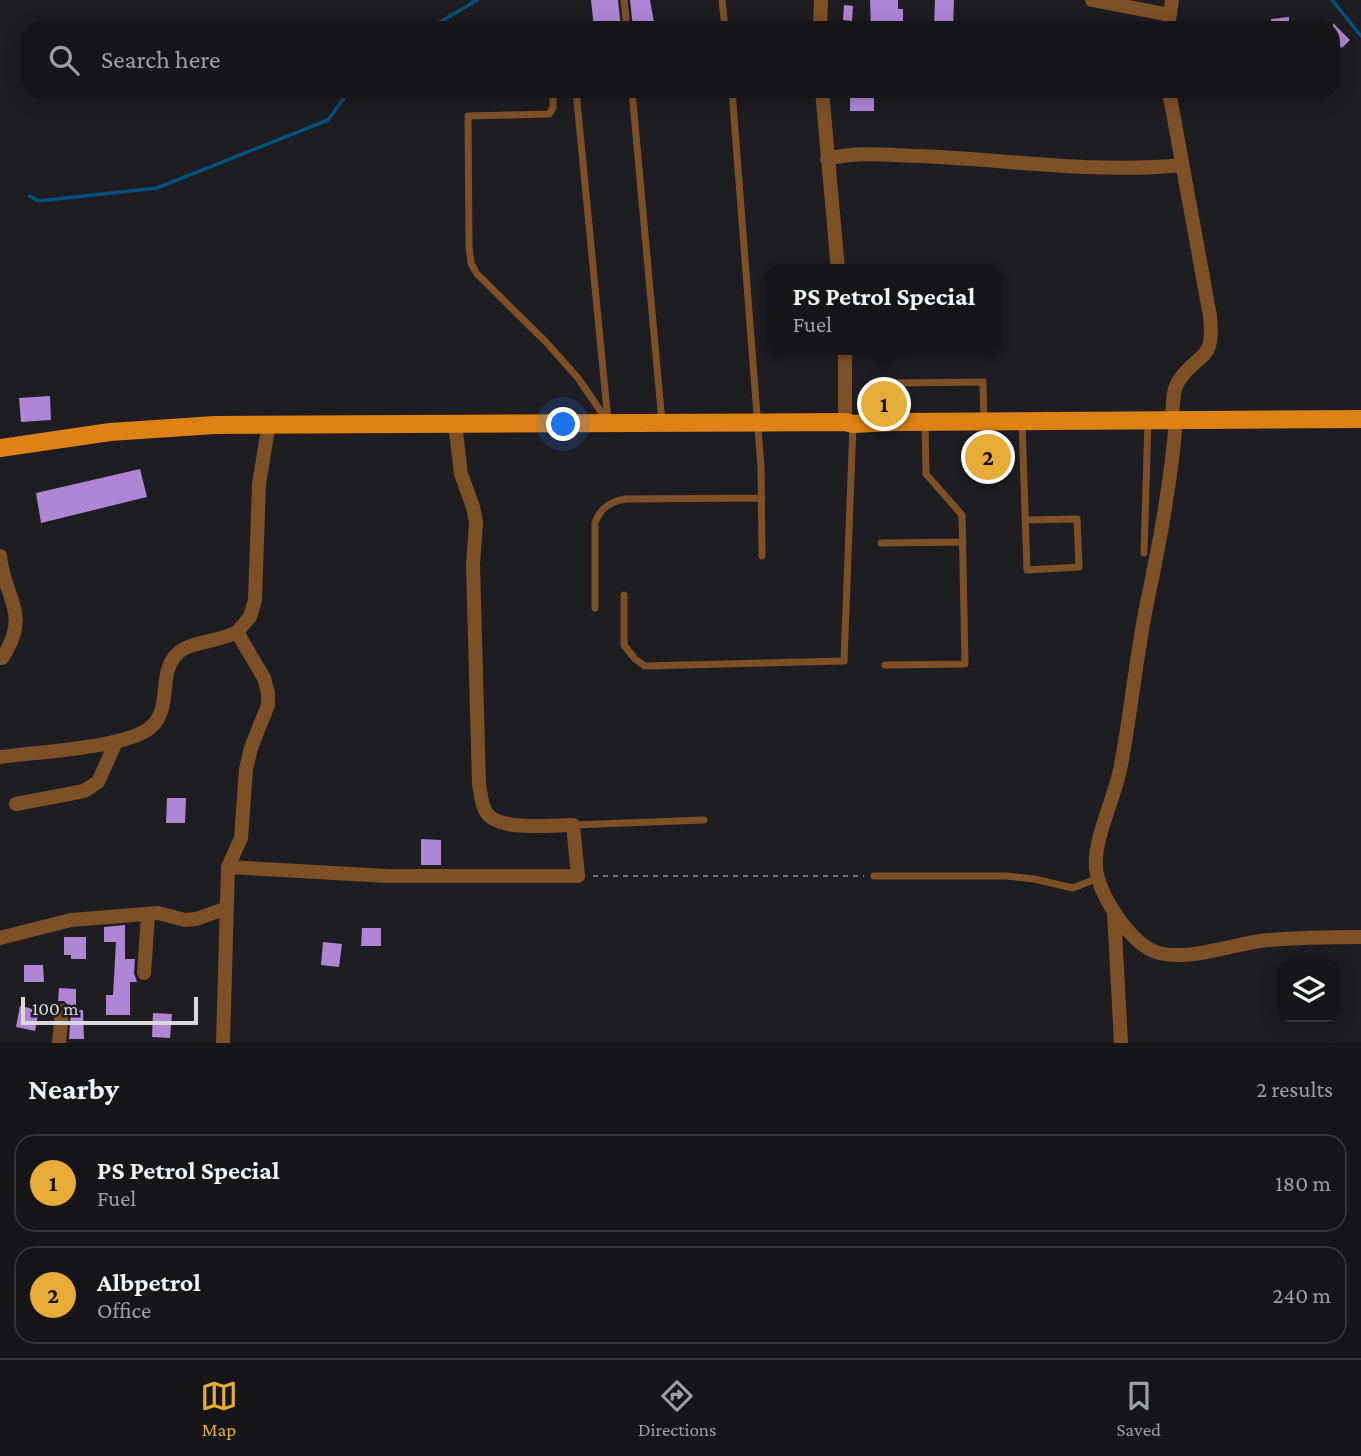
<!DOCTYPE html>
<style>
:root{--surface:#161619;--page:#1f1f22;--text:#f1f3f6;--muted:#9e9fa2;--line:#353538;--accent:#e7ac37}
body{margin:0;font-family:"Crimson Pro",serif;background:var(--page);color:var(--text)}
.controls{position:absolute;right:21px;bottom:21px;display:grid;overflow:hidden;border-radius:14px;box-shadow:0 4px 18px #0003}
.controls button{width:63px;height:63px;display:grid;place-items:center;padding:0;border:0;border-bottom:2px solid var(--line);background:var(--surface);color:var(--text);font:35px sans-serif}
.scale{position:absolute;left:21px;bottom:18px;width:177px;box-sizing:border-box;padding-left:7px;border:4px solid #d9d8db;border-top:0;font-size:19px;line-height:24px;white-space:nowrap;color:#d9d8db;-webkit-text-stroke:5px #1e1d21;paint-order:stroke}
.you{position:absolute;left:564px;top:425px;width:24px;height:24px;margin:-18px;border:5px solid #fff;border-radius:50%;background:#1a73e8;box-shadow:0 0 0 10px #1a73e833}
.badge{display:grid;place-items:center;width:46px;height:46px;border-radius:50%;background:var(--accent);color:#111;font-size:23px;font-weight:700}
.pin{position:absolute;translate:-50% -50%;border:4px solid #fff;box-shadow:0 2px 7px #0006}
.popup{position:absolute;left:767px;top:264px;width:234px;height:91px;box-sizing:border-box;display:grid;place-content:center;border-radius:14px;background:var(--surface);filter:drop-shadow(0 2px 5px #0005);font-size:23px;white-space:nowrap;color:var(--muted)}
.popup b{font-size:26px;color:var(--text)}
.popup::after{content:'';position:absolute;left:50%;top:100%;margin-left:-14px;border:14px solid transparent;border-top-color:var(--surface)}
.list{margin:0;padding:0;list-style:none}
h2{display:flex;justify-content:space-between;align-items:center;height:91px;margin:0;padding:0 28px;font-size:30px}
h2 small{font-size:23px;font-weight:400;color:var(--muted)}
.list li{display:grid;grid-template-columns:46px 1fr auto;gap:21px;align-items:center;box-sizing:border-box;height:98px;margin:0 14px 14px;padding:0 14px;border:2px solid var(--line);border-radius:21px}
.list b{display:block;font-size:26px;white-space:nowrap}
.list p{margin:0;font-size:23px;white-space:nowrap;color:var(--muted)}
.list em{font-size:23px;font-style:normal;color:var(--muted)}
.icon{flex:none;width:38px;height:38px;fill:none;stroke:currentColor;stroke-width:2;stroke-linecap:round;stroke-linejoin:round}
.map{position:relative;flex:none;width:1361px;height:1043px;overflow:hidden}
.search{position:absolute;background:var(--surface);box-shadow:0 4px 18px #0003;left:21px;right:21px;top:21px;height:77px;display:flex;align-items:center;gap:18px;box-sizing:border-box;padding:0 24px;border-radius:21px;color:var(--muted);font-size:26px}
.sheet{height:315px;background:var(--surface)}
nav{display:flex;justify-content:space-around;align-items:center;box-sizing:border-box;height:98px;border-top:2px solid var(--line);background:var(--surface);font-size:19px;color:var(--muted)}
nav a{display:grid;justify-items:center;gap:4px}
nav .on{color:var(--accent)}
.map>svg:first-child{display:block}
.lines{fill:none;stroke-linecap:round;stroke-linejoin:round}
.stream{stroke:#05517d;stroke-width:3.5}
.building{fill:#af85d5}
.path{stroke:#717073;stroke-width:2;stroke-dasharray:5 5;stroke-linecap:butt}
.lane{stroke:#7d5028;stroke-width:7}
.street{stroke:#7d5028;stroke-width:14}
.primary{stroke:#de8116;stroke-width:18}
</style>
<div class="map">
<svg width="1361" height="1043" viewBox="0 0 1361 1043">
<rect width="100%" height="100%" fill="#1e1d21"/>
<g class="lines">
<!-- stream -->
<path class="stream" d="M 1332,0 L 1361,36
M 430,28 L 477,0
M 30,196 L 38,201 L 157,188 L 328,120 L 349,91"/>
</g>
<!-- building -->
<path class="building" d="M 591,0 L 618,0 L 621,28 L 594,28 Z
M 630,0 L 650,0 L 655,28 L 633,28 Z
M 870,0 L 898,0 L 898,9 L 903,9 L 903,27 L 871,28 Z
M 935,0 L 954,0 L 953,28 L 934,28 Z
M 844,5 L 853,6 L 852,21 L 843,20 Z
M 1289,17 L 1289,28 L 1272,28 L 1271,19 Z
M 1333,23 L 1350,40 L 1342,48 L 1333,39 Z
M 850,91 L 874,91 L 874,111 L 850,111 Z
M 50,396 L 51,420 L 21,422 L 19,398 Z
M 140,469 L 147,497 L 41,523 L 36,493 Z
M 167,798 L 186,798 L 185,823 L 166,823 Z
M 421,839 L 441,840 L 441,865 L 421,865 Z
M 125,925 L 125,959 L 135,959 L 134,973 L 137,982 L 130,982 L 130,1015 L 106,1015 L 106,995 L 113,995 L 116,942 L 104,942 L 104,927 Z
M 362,928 L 381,928 L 381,946 L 361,946 Z
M 64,937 L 86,937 L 86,959 L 71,959 L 71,955 L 64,955 Z
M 323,942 L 342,944 L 339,967 L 321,965 Z
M 24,965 L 43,965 L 44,982 L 24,982 Z
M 59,988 L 76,989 L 76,1010 L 83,1010 L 84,1039 L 69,1039 L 71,1008 L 64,1001 L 58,1001 Z
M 20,1006 L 39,1010 L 35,1031 L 16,1027 Z
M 153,1013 L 172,1014 L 170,1038 L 152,1037 Z"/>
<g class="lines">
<!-- path -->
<path class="path" d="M 593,876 L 864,876"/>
<!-- lane -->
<path class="lane" d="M 624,0 L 627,28
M 722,0 L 725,28
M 560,91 L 553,97 L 553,108 L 549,114 L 468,116 L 469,246 L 471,263 L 477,274 L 546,342 L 578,378 L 608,422
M 576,91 L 608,421
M 632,91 L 662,422
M 732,91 L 761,467 L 762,556
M 894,422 L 893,383 L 983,382 L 984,421
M 1022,422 L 1027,570 L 1079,567 L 1077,519 L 1026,520
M 881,543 L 963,542
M 1144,553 L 1148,421
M 624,595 L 624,645 L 635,659 L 645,666 L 844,661 L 853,425
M 595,608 L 595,523 C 600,508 610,502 625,499 L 762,498
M 885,665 L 965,664 L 962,515 L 926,474 L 925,422
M 573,825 L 704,820
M 874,876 L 1006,876 L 1034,879 L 1073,888 L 1098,878"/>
<!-- street -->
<path class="street" d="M 1092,0 L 1170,15
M 820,28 L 821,0
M 1168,28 L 1172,0
M 822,91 L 838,269
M 1169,91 L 1210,316 C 1215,365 1198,350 1178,382 C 1172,392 1173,408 1172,420
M 827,159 C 857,151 887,155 918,156 C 1006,159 1094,174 1182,165
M 845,350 L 845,422
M 1176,420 C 1171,483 1160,542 1147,603 C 1136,657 1131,712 1121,765 C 1116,795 1093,840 1096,868 C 1099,895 1130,943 1156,952 C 1184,962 1231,945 1260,941 C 1294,937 1327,937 1361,937
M 0,556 C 4,599 32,613 2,658
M 0,757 C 35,752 128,748 151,727 C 173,707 157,674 177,654 C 190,641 219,642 237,632
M 16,804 L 84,791 L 98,782 L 116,742
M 228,867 L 387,876 L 578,876 L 573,825 C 552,825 498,832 486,812 C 481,804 481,793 479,784 L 473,565 L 476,522 L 473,507 L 461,474 L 455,423
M 1114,912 L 1121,1043
M 0,938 L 71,920 L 158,913 L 185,920 L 196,919 L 227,908
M 144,973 L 148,914
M 59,1043 L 62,1011
M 223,1043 L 228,867 L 241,838 L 246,769 L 251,748 L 268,705 L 268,693 L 264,678 L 237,632 L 250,617 L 255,600 L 259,484 L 269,423"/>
<!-- primary -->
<path class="primary" d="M 0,448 L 110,432 L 215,425 L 845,422 L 853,424 L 894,422 L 1361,419"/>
</g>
</svg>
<div class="controls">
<button><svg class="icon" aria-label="layers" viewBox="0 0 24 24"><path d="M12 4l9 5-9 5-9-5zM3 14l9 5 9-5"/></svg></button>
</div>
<div class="scale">100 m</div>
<div class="you"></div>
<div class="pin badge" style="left:884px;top:404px">1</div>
<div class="popup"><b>PS Petrol Special</b>Fuel</div>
<div class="pin badge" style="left:988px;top:457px">2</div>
<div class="search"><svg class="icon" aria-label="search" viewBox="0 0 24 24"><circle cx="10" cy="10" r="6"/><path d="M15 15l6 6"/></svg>Search here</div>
</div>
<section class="sheet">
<h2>Nearby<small>2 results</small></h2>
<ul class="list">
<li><span class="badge">1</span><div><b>PS Petrol Special</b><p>Fuel</p></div><em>180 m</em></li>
<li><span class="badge">2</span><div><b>Albpetrol</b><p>Office</p></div><em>240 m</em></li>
</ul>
</section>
<nav>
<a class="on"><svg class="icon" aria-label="map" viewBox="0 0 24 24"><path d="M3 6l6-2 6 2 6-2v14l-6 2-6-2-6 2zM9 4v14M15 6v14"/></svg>Map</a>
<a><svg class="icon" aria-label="directions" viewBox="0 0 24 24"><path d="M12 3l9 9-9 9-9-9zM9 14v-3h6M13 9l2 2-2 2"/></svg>Directions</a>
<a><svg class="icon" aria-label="saved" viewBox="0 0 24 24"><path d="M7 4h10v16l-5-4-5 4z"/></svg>Saved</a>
</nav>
